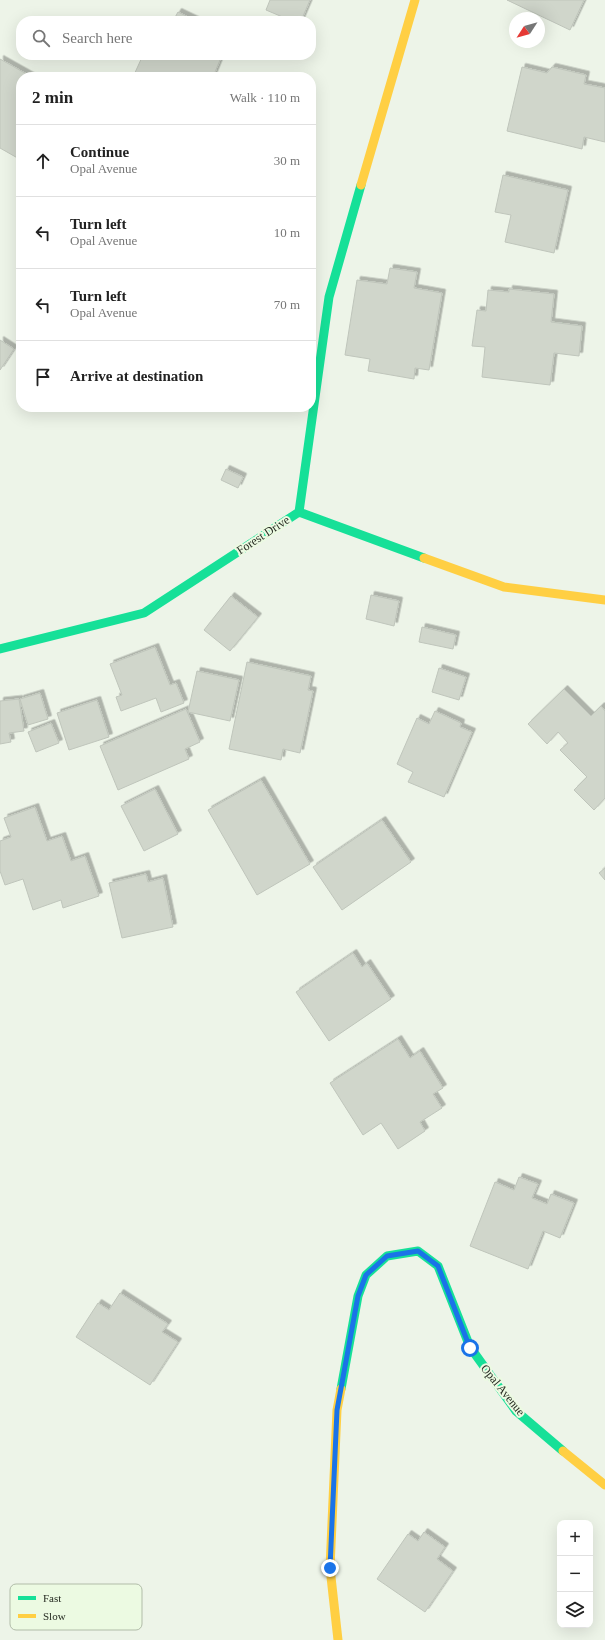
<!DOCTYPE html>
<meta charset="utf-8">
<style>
:root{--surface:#fff;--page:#f6f6f6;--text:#222;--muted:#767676;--line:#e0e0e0}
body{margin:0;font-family:"Times New Roman",serif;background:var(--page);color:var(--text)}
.controls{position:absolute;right:12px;bottom:12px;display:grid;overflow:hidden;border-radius:8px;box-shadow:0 4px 16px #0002}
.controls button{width:36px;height:36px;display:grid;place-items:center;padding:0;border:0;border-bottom:1px solid var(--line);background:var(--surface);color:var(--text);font:20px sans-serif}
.compass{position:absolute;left:509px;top:12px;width:36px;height:36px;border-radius:50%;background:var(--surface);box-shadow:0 4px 16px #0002;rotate:234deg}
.stop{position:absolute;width:12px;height:12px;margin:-9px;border:3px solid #1a73e8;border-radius:50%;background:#fff}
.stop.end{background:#1a73e8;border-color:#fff;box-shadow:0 1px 4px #0008}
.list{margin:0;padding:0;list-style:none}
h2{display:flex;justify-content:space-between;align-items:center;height:52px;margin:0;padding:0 16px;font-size:17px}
h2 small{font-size:13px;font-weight:400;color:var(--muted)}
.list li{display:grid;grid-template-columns:26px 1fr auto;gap:12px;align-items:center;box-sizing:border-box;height:72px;padding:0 16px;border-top:1px solid var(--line)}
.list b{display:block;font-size:15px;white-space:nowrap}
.list p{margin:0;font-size:13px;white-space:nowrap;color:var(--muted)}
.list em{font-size:13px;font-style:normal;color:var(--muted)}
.icon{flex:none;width:22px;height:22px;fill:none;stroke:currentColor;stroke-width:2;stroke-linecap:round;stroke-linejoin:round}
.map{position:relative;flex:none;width:605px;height:1640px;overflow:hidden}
.search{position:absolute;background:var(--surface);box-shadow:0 4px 16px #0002;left:16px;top:16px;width:300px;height:44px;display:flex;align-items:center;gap:10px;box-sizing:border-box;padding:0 14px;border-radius:16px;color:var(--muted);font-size:15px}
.panel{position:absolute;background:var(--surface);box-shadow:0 4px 16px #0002;left:16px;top:72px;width:300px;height:340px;border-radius:16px}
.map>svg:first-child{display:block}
.building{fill:#d0d6cb;stroke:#bfc5bb;filter:url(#shadow)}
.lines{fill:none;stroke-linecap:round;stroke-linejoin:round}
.fast{stroke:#16e098;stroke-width:9}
.slow{stroke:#ffcf43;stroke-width:9}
.route{stroke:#1a73e8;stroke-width:5}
.labels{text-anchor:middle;stroke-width:4;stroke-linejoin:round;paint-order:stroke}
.street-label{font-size:12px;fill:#262b22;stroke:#ecfae2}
.key{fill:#ecfae2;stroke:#b1bca8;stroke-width:1}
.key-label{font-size:11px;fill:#262b22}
</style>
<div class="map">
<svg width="605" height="1640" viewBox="0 0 605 1640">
<defs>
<filter id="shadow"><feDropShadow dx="3.5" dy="-3.5" stdDeviation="0" flood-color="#0004"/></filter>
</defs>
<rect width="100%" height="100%" fill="#edf4e8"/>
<!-- building -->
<path class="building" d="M 270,0 L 310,0 L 301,21 L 292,21 L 266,10 Z
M 507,0 L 584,0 L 570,30 Z
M 178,12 L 197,21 L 173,21 Z
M 143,55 L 209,55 L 220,60 L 213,77 L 133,77 Z
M 0,59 L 32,77 L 21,77 L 21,160 L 0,148 Z
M 522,67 L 547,73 L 552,67 L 586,75 L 584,84 L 605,88 L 605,142 L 584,137 L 582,149 L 507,131 Z
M 503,175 L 568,190 L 554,253 L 505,242 L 511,215 L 495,212 Z
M 390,268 L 417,272 L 414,288 L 442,293 L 429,370 L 415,368 L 414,379 L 368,371 L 370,359 L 345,355 L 357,280 L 387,284 Z
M 509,289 L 554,294 L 551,322 L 582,326 L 579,356 L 554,353 L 550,385 L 482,377 L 485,347 L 472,346 L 477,310 L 486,311 L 488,290 L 509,292 Z
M 0,340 L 14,349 L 0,370 Z
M 226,469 L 243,477 L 238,488 L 221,480 Z
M 371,595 L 399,601 L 394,626 L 366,619 Z
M 231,596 L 258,617 L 230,651 L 204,630 Z
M 422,627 L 456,635 L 453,649 L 419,642 Z
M 155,647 L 170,685 L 176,683 L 184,703 L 161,712 L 156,698 L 121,711 L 116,697 L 122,695 L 110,664 Z
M 247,662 L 311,676 L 308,690 L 313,691 L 300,753 L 283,749 L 281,760 L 229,749 Z
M 439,668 L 466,677 L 459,700 L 432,692 Z
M 197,671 L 239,680 L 230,721 L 188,712 Z
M 564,689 L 591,716 L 601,706 L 605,711 L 605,798 L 594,810 L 574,790 L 587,777 L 560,750 L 568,743 L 558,732 L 547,744 L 528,724 Z
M 40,693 L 48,719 L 28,725 L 20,699 Z
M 19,699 L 24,731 L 9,733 L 11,742 L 0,744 L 0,701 Z
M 97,700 L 109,737 L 69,750 L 57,713 Z
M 186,709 L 200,742 L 185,749 L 189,759 L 118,790 L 100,746 Z
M 435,711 L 461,723 L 460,727 L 472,732 L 444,797 L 408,782 L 413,772 L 397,764 L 417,718 L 429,724 Z
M 51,723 L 59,743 L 36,752 L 28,732 Z
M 261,780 L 310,864 L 257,895 L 208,810 Z
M 155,789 L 178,834 L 144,851 L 121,806 Z
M 35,807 L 47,841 L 62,836 L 71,861 L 85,856 L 99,896 L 63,908 L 61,900 L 33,910 L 23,879 L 5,885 L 0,871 L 0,841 L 11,837 L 4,818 Z
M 382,820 L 411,862 L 342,910 L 313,867 Z
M 605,868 L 605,880 L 599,873 Z
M 146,874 L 148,882 L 163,878 L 173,927 L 122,938 L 109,883 Z
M 353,953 L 362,967 L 367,963 L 391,999 L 329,1041 L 296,992 Z
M 398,1039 L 410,1058 L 420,1051 L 443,1088 L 433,1094 L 442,1108 L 420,1122 L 425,1131 L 398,1149 L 381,1123 L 363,1135 L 330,1083 Z
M 519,1177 L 538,1184 L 532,1198 L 547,1204 L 551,1194 L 574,1203 L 560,1238 L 543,1231 L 528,1269 L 470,1246 L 495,1182 L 514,1190 Z
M 120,1293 L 168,1324 L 162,1332 L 178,1342 L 150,1385 L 76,1337 L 98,1303 L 109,1310 Z
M 424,1532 L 445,1547 L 437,1559 L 453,1571 L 425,1612 L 377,1579 L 408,1534 L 418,1541 Z"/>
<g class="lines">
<!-- fast -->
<path class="fast" d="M 299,512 L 329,297 L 361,185
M 0,649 L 144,613 L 299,512 L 424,558
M 341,1389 L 358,1296 L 366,1275 L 387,1256 L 418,1251 L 438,1266 L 470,1347 L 516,1411 L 563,1451"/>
<!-- slow -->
<path class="slow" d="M 361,185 L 415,0
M 424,558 L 504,587 L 605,600
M 563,1451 L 605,1485
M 338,1640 L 330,1568 L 337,1410 L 341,1389"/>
</g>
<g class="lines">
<!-- route -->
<path class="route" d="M 330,1568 L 337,1410 L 358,1296 L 366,1275 L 387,1256 L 418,1251 L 438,1266 L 470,1348"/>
</g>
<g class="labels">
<!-- street labels -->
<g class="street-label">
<text transform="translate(263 535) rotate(-33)" y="4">Forest Drive</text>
<text transform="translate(503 1390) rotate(51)" y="4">Opal Avenue</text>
</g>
</g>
<!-- legend -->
<rect x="10" y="1584" width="132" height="46" rx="6" class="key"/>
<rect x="18" y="1596" width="18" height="4" fill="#16e098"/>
<rect x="18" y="1614" width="18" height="4" fill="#ffcf43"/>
<g class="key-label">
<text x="43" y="1602">Fast</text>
<text x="43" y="1620">Slow</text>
</g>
</svg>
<div class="controls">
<button>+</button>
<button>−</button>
<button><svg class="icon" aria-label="layers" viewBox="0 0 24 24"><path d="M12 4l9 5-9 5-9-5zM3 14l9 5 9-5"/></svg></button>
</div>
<svg class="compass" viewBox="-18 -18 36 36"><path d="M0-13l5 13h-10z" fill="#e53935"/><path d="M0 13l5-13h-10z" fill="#767676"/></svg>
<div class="stop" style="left:470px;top:1348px"></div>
<div class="stop end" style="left:330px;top:1568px"></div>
<div class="search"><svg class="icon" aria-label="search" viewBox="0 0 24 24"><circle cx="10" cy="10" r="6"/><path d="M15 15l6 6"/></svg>Search here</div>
<section class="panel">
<h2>2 min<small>Walk · 110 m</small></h2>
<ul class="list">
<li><svg class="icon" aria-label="ahead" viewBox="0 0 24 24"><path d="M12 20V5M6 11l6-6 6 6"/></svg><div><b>Continue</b><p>Opal Avenue</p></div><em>30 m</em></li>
<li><svg class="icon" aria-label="left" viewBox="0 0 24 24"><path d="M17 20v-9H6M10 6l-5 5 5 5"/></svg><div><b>Turn left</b><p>Opal Avenue</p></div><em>10 m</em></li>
<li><svg class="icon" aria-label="left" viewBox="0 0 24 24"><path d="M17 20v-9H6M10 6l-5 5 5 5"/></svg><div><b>Turn left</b><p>Opal Avenue</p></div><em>70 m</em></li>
<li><svg class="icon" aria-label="arrive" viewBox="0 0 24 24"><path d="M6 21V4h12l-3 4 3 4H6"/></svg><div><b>Arrive at destination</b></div></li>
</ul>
</section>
</div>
